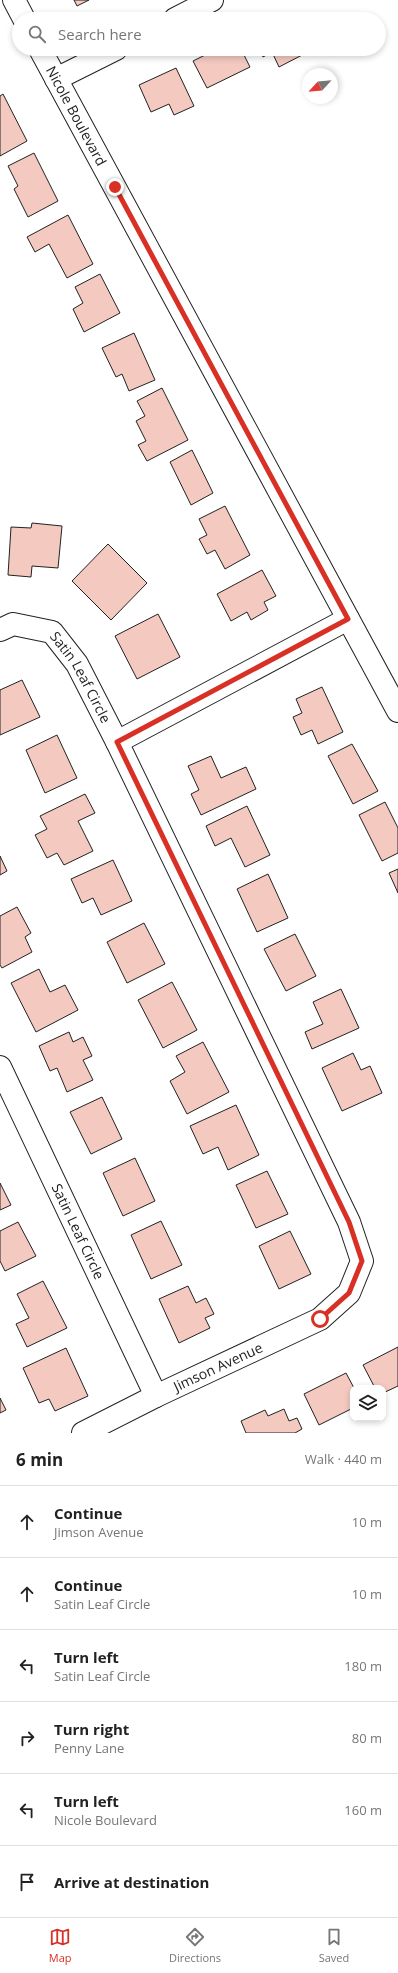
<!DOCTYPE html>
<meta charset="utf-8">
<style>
:root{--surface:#fff;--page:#f6f6f6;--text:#222;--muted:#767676;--line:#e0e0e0;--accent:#d93025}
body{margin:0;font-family:"Open Sans",sans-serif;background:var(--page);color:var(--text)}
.controls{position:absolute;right:12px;bottom:12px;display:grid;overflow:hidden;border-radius:8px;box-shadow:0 2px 6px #0003}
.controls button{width:36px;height:36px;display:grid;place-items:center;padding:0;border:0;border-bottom:1px solid var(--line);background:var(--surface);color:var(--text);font:20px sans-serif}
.compass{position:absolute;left:302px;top:68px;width:36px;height:36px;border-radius:50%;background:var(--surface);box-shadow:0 2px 6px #0003;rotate:244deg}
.stop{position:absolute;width:12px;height:12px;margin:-9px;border:3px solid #d93025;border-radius:50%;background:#fff}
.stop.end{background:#d93025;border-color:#fff;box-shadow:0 1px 4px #0008}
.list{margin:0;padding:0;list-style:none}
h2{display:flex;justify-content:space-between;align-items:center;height:52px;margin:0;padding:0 16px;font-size:17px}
h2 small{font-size:13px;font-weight:400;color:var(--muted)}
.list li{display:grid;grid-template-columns:26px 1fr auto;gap:12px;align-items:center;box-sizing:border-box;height:72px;padding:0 16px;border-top:1px solid var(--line)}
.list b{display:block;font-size:15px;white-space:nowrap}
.list p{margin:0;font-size:13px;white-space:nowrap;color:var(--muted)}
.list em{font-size:13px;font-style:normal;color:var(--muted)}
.icon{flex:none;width:22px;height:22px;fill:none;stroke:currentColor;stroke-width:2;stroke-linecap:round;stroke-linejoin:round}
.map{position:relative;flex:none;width:398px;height:1433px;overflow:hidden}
.search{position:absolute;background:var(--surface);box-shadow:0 2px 6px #0003;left:12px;right:12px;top:12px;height:44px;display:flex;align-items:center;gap:10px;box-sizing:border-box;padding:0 14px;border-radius:22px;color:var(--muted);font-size:15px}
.sheet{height:484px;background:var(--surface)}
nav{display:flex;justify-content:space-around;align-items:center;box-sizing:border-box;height:56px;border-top:1px solid var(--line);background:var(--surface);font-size:11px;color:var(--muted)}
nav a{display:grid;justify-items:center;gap:2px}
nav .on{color:var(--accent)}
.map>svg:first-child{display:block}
.building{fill:#f3c9c0;stroke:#222}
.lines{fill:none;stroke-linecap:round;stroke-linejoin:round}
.minor-casing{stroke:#222;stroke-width:24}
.minor{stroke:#fff;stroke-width:22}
.route{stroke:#d93025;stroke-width:5}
.labels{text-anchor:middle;stroke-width:3;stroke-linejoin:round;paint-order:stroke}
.street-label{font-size:14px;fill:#222;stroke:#fff}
</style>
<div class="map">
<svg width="398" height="1433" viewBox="0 0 398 1433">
<rect width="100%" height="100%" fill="#fff"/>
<!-- building -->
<path class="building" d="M 74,0 L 89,0 L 77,6 Z
M 217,49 L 241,49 L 250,67 L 207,88 L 193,61 Z
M 259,49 L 304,49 L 306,53 L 279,67 L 272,52 L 263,57 Z
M 176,68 L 194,106 L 174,115 L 169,104 L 151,112 L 139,85 Z
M 3,94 L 27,141 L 0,156 L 0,96 Z
M 34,153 L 58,201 L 28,217 L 14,189 L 18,186 L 8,166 Z
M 68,215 L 93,264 L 67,278 L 49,244 L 35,252 L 27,237 Z
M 100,274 L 120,313 L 84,332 L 73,309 L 83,303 L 75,287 Z
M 134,333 L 155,380 L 129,391 L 122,374 L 116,377 L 102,348 Z
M 162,388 L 188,440 L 147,461 L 138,445 L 146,441 L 136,421 L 145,416 L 137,401 Z
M 192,450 L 213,493 L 191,505 L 170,462 Z
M 225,506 L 250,555 L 225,569 L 215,550 L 207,554 L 199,539 L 207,535 L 199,519 Z
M 32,523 L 62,526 L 58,568 L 32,566 L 31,577 L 8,575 L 11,527 L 31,528 Z
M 108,544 L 147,583 L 111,620 L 72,581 Z
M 262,570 L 276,596 L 264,602 L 268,610 L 251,620 L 247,612 L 231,621 L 217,594 Z
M 158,614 L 180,657 L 137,679 L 115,636 Z
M 22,680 L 40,717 L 0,735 L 0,690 Z
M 322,687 L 343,732 L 318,744 L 312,730 L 301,735 L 293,717 L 302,713 L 296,699 Z
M 57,735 L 77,778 L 45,793 L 26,750 Z
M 352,744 L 378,791 L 353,804 L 328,756 Z
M 211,756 L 221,778 L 246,767 L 256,789 L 201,815 L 191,794 L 199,790 L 188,766 Z
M 85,794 L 95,813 L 78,821 L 93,851 L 64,865 L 57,853 L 47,858 L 35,835 L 47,829 L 40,816 Z
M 385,802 L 398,828 L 398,853 L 382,861 L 359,815 Z
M 247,806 L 270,855 L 245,867 L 231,838 L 215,846 L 206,826 Z
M 0,856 L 7,871 L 0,875 Z
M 113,860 L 132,901 L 101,915 L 93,898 L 82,903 L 71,879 Z
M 398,869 L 398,893 L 389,873 Z
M 268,874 L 288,918 L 257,932 L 237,889 Z
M 17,907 L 31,933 L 25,937 L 32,952 L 2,968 L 0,965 L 0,916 Z
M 144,923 L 165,964 L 127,983 L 107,942 Z
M 295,934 L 316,976 L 286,991 L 264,949 Z
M 39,969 L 50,992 L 65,985 L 78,1010 L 36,1032 L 11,983 Z
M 172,982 L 197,1030 L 163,1048 L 138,1000 Z
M 341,989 L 359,1028 L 312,1049 L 305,1032 L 323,1024 L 313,1002 Z
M 69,1032 L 73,1042 L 83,1037 L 92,1056 L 83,1060 L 93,1080 L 67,1092 L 57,1068 L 50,1071 L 39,1046 Z
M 203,1042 L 229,1092 L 187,1114 L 170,1081 L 185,1072 L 176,1056 Z
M 353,1053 L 361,1070 L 370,1066 L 382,1093 L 342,1111 L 322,1068 Z
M 102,1097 L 122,1139 L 91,1154 L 70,1112 Z
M 236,1105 L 259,1155 L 228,1170 L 218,1147 L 203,1154 L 190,1126 Z
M 135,1158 L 155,1201 L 123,1216 L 103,1173 Z
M 267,1171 L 288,1214 L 256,1228 L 236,1185 Z
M 0,1183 L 11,1205 L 0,1210 Z
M 161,1221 L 182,1265 L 151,1279 L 131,1235 Z
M 18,1222 L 36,1256 L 5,1271 L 0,1261 L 0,1231 Z
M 290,1231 L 311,1274 L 279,1289 L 259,1246 Z
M 43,1281 L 67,1328 L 27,1347 L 16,1324 L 29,1318 L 17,1294 Z
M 188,1286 L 196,1303 L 206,1298 L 214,1314 L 205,1318 L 210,1328 L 179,1343 L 159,1299 Z
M 398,1347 L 398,1386 L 383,1393 L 383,1388 L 375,1388 L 363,1365 Z
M 66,1348 L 88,1396 L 55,1411 L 49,1399 L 39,1403 L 23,1368 Z
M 346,1373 L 354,1388 L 353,1408 L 319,1425 L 304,1394 Z
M 0,1398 L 6,1410 L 0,1413 Z
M 284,1409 L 289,1421 L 297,1418 L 302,1429 L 295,1433 L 246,1433 L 241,1421 L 265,1410 L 268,1416 Z"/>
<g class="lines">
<defs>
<g id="minor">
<path d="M 14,0 L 24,19"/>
<path d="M 175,19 L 212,0"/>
<path id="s1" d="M 40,49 L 398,711"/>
<path d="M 56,79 L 116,49"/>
<path id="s2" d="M 0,630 L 13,624 L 52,632 L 77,664 L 117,742 L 349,1222 L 362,1261 L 349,1293 L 320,1319 L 156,1396 L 83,1433"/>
<path d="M 117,742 L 348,619"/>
<path id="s3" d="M 0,1067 L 156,1396"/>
</g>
</defs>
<!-- minor casing -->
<use href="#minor" class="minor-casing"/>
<!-- minor -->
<use href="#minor" class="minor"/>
</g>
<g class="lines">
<!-- route -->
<path class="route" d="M 115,187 L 348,619 L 117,742 L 349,1222 L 362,1261 L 349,1293 L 320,1319"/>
</g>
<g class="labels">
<!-- street labels -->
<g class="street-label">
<text dy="5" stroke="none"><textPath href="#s1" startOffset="76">Nicole Boulevard</textPath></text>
<text dy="5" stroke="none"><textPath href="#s2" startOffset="108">Satin Leaf Circle</textPath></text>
<text dy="5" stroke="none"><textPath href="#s3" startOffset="182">Satin Leaf Circle</textPath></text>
<text transform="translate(218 1367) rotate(-25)" y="5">Jimson Avenue</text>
</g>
</g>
</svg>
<div class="controls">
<button><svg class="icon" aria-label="layers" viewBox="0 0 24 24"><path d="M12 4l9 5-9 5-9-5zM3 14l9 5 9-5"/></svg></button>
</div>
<svg class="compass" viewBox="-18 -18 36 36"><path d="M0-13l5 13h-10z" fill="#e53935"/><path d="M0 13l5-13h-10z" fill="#767676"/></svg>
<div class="stop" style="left:320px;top:1319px"></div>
<div class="stop end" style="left:115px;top:187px"></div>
<div class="search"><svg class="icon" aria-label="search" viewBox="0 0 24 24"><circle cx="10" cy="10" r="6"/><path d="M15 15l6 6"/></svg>Search here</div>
</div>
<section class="sheet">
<h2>6 min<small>Walk · 440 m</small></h2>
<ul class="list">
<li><svg class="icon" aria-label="ahead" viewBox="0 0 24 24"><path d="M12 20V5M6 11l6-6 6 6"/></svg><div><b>Continue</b><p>Jimson Avenue</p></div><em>10 m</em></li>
<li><svg class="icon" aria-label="ahead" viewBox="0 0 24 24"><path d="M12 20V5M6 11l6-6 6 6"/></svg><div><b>Continue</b><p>Satin Leaf Circle</p></div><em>10 m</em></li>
<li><svg class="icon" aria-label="left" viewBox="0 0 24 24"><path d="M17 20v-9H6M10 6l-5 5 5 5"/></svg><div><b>Turn left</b><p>Satin Leaf Circle</p></div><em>180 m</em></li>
<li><svg class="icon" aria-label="right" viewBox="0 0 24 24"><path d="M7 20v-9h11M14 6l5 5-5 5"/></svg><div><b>Turn right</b><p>Penny Lane</p></div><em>80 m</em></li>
<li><svg class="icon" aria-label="left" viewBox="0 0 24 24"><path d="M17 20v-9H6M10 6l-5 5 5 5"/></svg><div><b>Turn left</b><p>Nicole Boulevard</p></div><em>160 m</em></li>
<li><svg class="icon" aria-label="arrive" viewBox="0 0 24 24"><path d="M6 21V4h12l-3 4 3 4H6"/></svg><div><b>Arrive at destination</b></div></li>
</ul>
</section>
<nav>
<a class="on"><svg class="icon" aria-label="map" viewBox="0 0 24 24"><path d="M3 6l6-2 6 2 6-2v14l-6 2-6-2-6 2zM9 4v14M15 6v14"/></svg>Map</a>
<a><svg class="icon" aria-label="directions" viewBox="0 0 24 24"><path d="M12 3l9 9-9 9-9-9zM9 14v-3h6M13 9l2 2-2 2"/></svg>Directions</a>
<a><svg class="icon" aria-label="saved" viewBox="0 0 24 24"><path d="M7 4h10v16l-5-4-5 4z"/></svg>Saved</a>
</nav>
